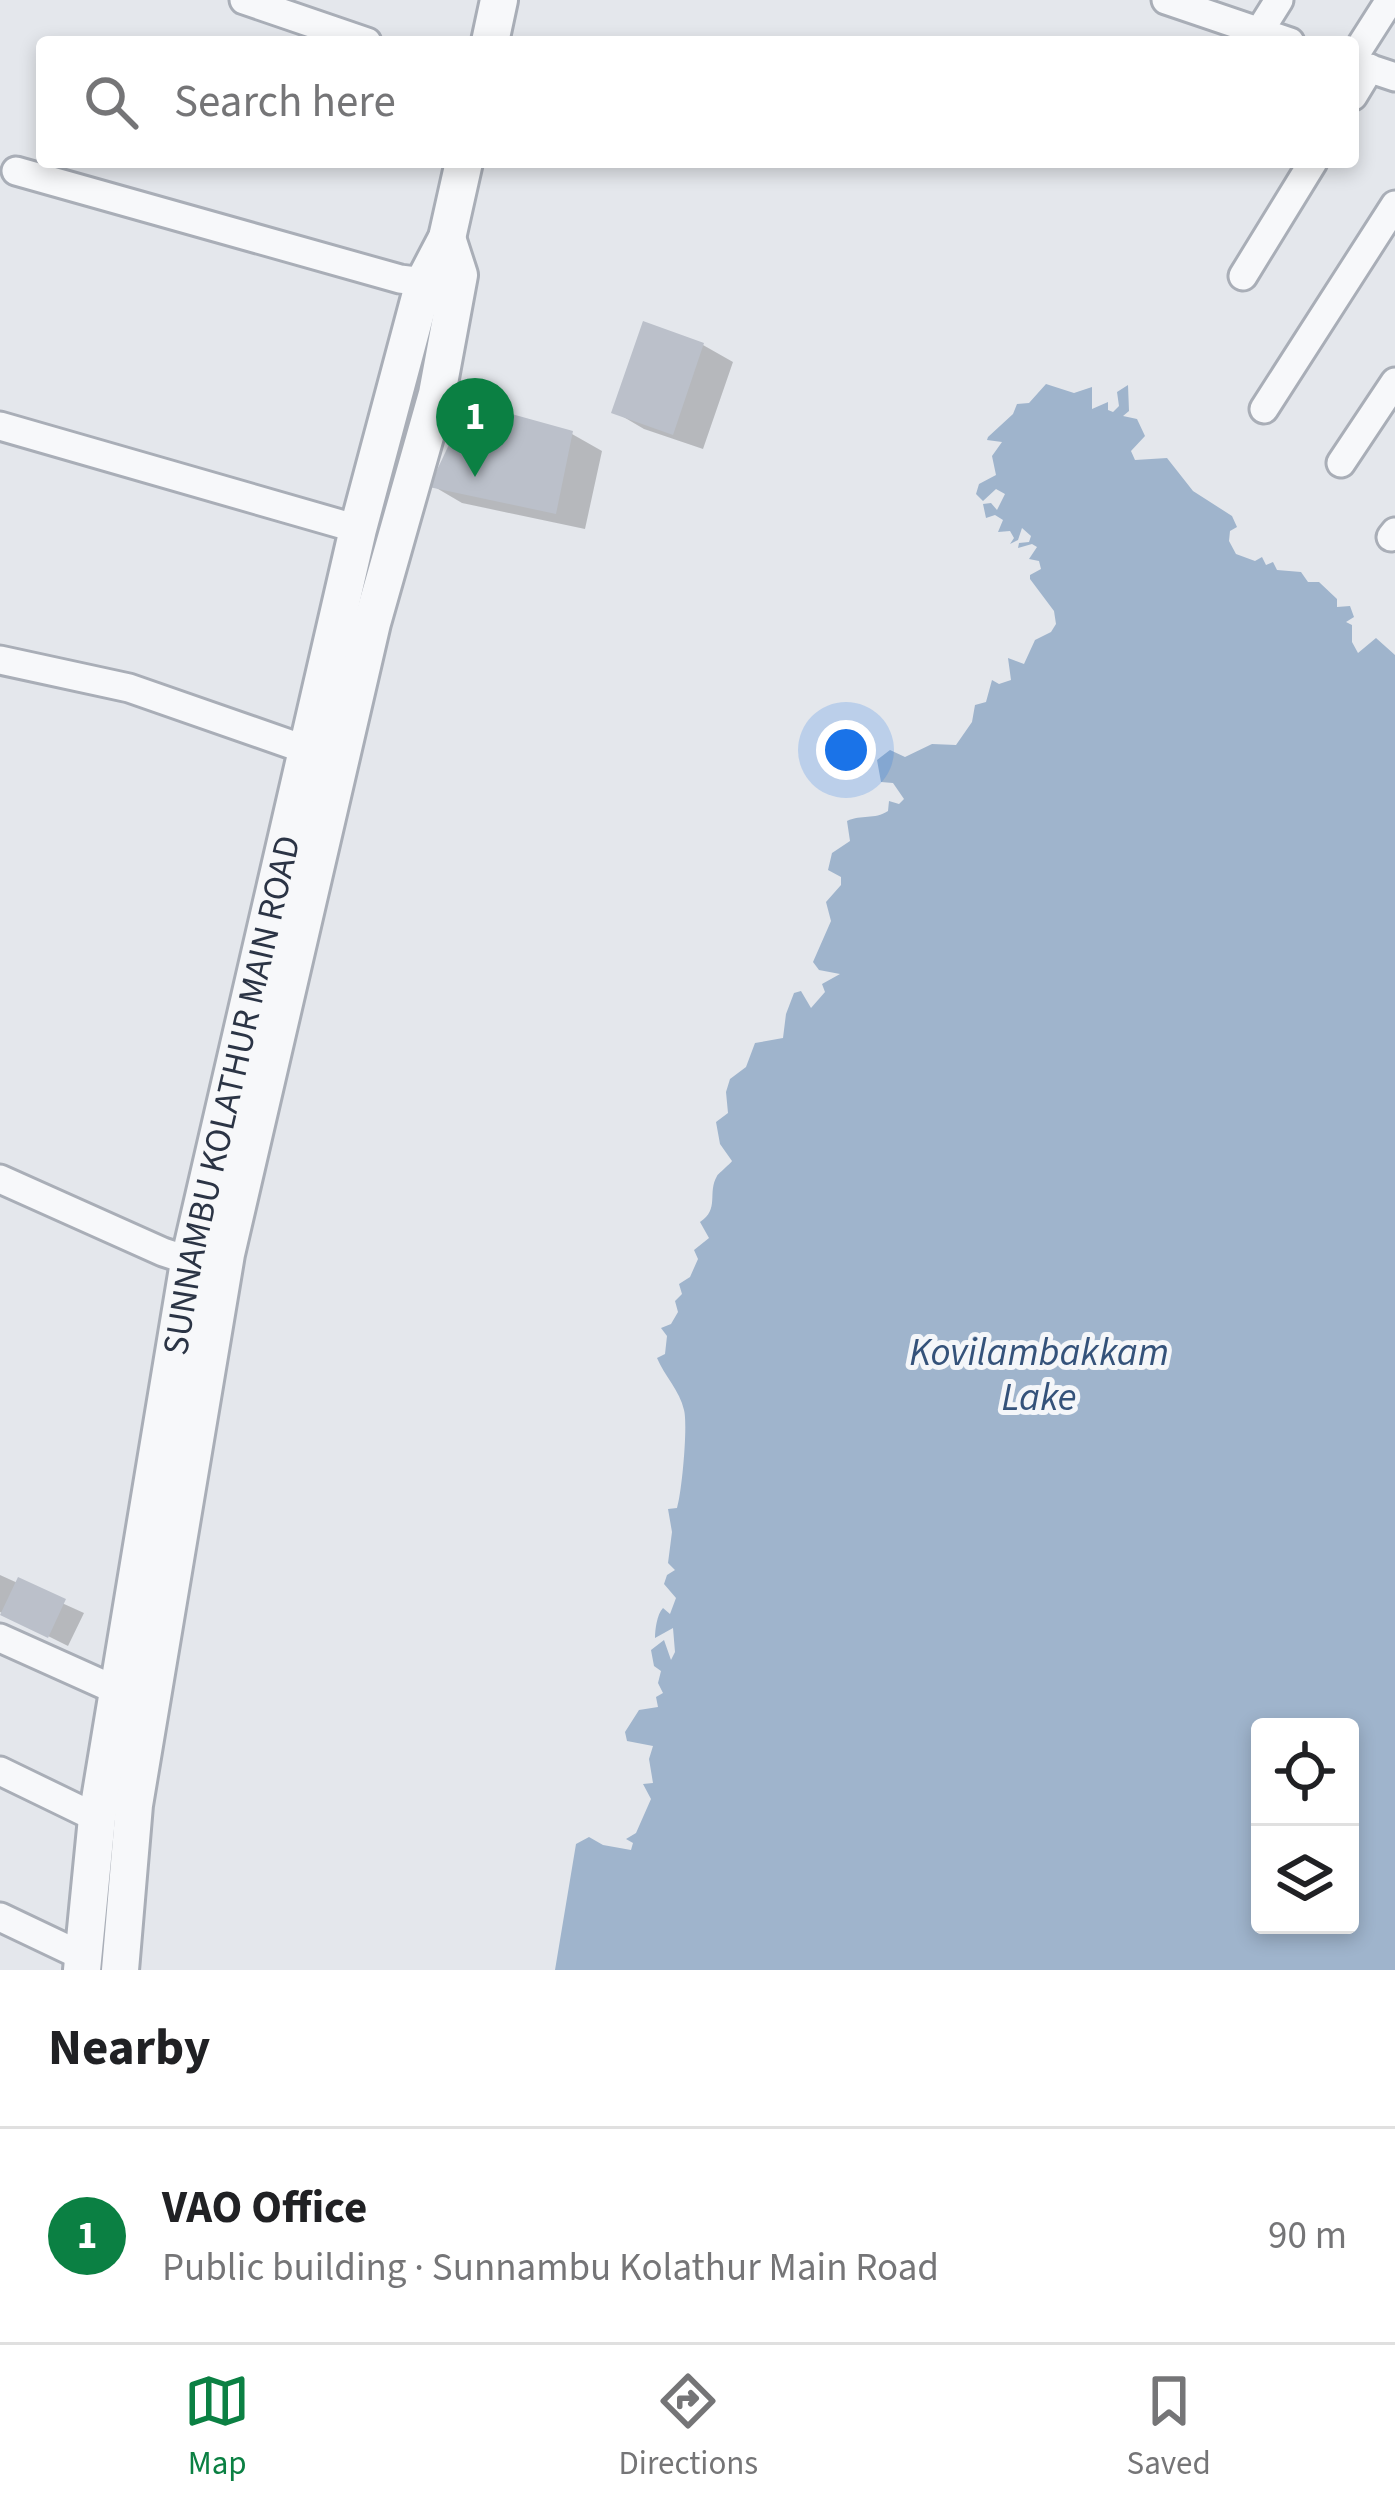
<!DOCTYPE html>
<meta charset="utf-8">
<style>
:root{--surface:#fff;--page:#f6f6f6;--text:#202124;--muted:#757577;--line:#e0e0e0;--accent:#0b8043}
body{margin:0;font-family:"Source Sans 3",sans-serif;background:var(--page);color:var(--text)}
.controls{position:absolute;right:36px;bottom:36px;display:grid;overflow:hidden;border-radius:12px;box-shadow:0 6px 18px #0003}
.controls button{width:108px;height:108px;display:grid;place-items:center;padding:0;border:0;border-bottom:3px solid var(--line);background:var(--surface);color:var(--text);font:60px sans-serif}
.you{position:absolute;left:846px;top:750px;width:42px;height:42px;margin:-30px;border:9px solid #fff;border-radius:50%;background:#1a73e8;box-shadow:0 0 0 18px #1a73e833}
.badge{display:grid;place-items:center;width:78px;height:78px;border-radius:50%;background:var(--accent);color:#fff;font-size:39px;font-weight:700}
.pin{position:absolute;translate:-50% -99px;filter:drop-shadow(0 3px 6px #0008)}
.pin::after{content:'';position:absolute;top:63px;width:42px;height:36px;background:inherit;clip-path:polygon(0 0,100% 0,50% 100%)}
.list{margin:0;padding:0;list-style:none}
h2{display:flex;justify-content:space-between;align-items:center;height:156px;margin:0;padding:0 48px;font-size:51px}
h2 small{font-size:39px;font-weight:400;color:var(--muted)}
.list li{display:grid;grid-template-columns:78px 1fr auto;gap:36px;align-items:center;box-sizing:border-box;height:216px;padding:0 48px;border-top:3px solid var(--line)}
.list b{display:block;font-size:45px;white-space:nowrap}
.list p{margin:0;font-size:39px;white-space:nowrap;color:var(--muted)}
.list em{font-size:39px;font-style:normal;color:var(--muted)}
.icon{flex:none;width:66px;height:66px;fill:none;stroke:currentColor;stroke-width:2;stroke-linecap:round;stroke-linejoin:round}
.map{position:relative;flex:none;width:1395px;height:1970px;overflow:hidden}
.search{position:absolute;background:var(--surface);box-shadow:0 6px 18px #0003;left:36px;right:36px;top:36px;height:132px;display:flex;align-items:center;gap:30px;box-sizing:border-box;padding:0 42px;border-radius:12px;color:var(--muted);font-size:45px}
.sheet{height:372px;background:var(--surface)}
nav{display:flex;justify-content:space-around;align-items:center;box-sizing:border-box;height:168px;border-top:3px solid var(--line);background:var(--surface);font-size:33px;color:var(--muted)}
nav a{display:grid;justify-items:center;gap:6px}
nav .on{color:var(--accent)}
.map>svg:first-child{display:block}
.water{fill:#9fb4cc;fill-rule:evenodd}
.shadow{fill:#0003}
.building{fill:#bbc0ca}
.lines{fill:none;stroke-linecap:round;stroke-linejoin:round}
.minor-casing{stroke:#a9aeb7;stroke-width:33}
.tertiary-casing{stroke:#a9aeb7;stroke-width:42}
.minor{stroke:#f7f8fa;stroke-width:27}
.tertiary{stroke:#f7f8fa;stroke-width:36}
.labels{text-anchor:middle;stroke-width:10;stroke-linejoin:round;paint-order:stroke}
.street-label{font-size:36px;fill:#2b3445;stroke:#f4f6f9}
.water-label{font-size:39px;font-style:italic;fill:#34527a;stroke:#f4f6f9}
</style>
<div class="map">
<svg width="1395" height="1970" viewBox="0 0 1395 1970">
<rect width="100%" height="100%" fill="#e4e7ec"/>
<!-- water -->
<path class="water" d="M 1046,384 L 1074,393 L 1092,387 L 1092,409 L 1108,402 L 1108,410 L 1113,412 L 1119,406 L 1117,392 L 1128,385 L 1129,411 L 1123,416 L 1137,419 L 1145,436 L 1131,451 L 1135,460 L 1167,458 L 1193,491 L 1232,516 L 1237,527 L 1230,531 L 1229,541 L 1236,554 L 1255,561 L 1262,557 L 1266,565 L 1273,562 L 1277,570 L 1301,572 L 1308,582 L 1319,582 L 1337,599 L 1337,607 L 1350,606 L 1354,617 L 1346,622 L 1352,625 L 1352,642 L 1358,653 L 1376,638 L 1395,655 L 1395,1970 L 555,1970 L 576,1844 L 589,1837 L 603,1845 L 631,1850 L 633,1843 L 626,1839 L 636,1833 L 651,1799 L 643,1784 L 653,1783 L 649,1759 L 653,1746 L 627,1741 L 625,1732 L 639,1710 L 658,1707 L 656,1697 L 663,1693 L 658,1683 L 661,1671 L 654,1666 L 651,1650 L 664,1640 L 671,1660 L 675,1652 L 673,1628 L 655,1638 C 655,1630 657,1614 663,1608 L 670,1614 L 676,1598 L 664,1584 L 667,1575 L 675,1570 L 668,1563 L 672,1532 L 668,1509 L 677,1508 C 682,1492 688,1425 684,1410 C 680,1391 664,1375 657,1358 L 665,1354 L 667,1336 L 661,1328 L 671,1324 L 678,1312 L 675,1301 L 682,1294 L 679,1284 L 690,1277 L 698,1259 L 694,1250 L 709,1238 L 700,1222 C 720,1209 707,1193 717,1176 C 718,1174 731,1163 732,1161 L 720,1144 L 716,1122 L 728,1113 L 726,1092 L 730,1079 L 746,1067 L 755,1043 L 783,1038 L 786,1014 L 794,993 L 801,991 L 811,1008 L 825,992 L 822,984 L 840,974 L 819,970 L 813,962 L 831,921 L 826,902 L 841,885 L 841,877 L 828,870 L 832,853 L 850,841 L 847,821 C 862,814 874,820 888,811 L 889,801 L 899,804 L 904,799 L 893,783 L 881,782 L 877,760 L 890,750 L 905,757 L 932,744 L 956,745 L 972,722 L 975,705 L 986,702 L 992,680 L 999,684 L 1011,680 L 1008,658 L 1024,664 L 1035,640 L 1051,632 L 1056,624 L 1054,611 L 1030,579 L 1030,575 L 1041,569 L 1039,561 L 1029,559 L 1037,547 L 1032,544 L 1018,548 L 1019,543 L 1029,542 L 1031,536 L 1022,528 L 1018,540 L 1010,544 L 1014,538 L 1010,531 L 998,532 L 1003,520 L 995,515 L 986,518 L 983,504 L 991,503 L 997,510 L 1005,494 L 996,489 L 983,501 L 976,494 L 979,484 L 996,475 L 992,456 L 1002,442 L 987,440 L 988,437 L 1013,414 L 1017,404 L 1029,403 ZM 1260,1727 L 1350,1727 L 1350,1925 L 1260,1925 Z"/>
<!-- shadow -->
<path class="shadow" d="M 703,345 L 733,362 L 703,449 L 644,429 L 615,412 Z
M 572,434 L 602,451 L 585,529 L 462,503 L 433,486 Z
M 0,1575 L 84,1613 L 68,1646 L 0,1612 Z"/>
<!-- building -->
<path class="building" d="M 643,321 L 704,343 L 673,435 L 611,413 Z
M 469,402 L 573,431 L 556,514 L 429,487 Z
M 18,1577 L 66,1599 L 48,1638 L 0,1615 Z"/>
<g class="lines">
<defs>
<path id="minor" d="M 244,0 L 367,42
M 1166,0 L 1290,42
M 1259,32 L 1279,0
M 1353,58 L 1390,0
M 1353,63 L 1395,77
M 1353,96 L 1370,68
M 16,171 L 400,279 L 424,282
M 1243,276 L 1313,162
M 1264,409 L 1395,205
M 0,426 L 358,529
M 1341,463 L 1395,382
M 1391,537 L 1395,532
M 0,660 L 129,688 L 304,749
M 0,1179 L 163,1252 L 206,1266
M 0,1638 L 118,1691
M 0,1771 L 97,1818
M 0,1917 L 82,1956"/>
<g id="tertiary">
<path d="M 490,42 L 499,0"/>
<path id="s1" d="M 82,1970 L 97,1818 L 189,1262 L 358,529 L 424,282 L 447,238 L 464,162"/>
<path d="M 120,1970 L 134,1805 L 226,1254 L 372,623 L 437,394 L 459,275 L 447,238"/>
</g>
</defs>
<!-- minor casing -->
<use href="#minor" class="minor-casing"/>
<!-- tertiary casing -->
<use href="#tertiary" class="tertiary-casing"/>
<!-- minor -->
<use href="#minor" class="minor"/>
<!-- tertiary -->
<use href="#tertiary" class="tertiary"/>
</g>
<g class="labels">
<!-- street labels -->
<g class="street-label">
<text dy="13" stroke="none"><textPath href="#s1" startOffset="888">SUNNAMBU KOLATHUR MAIN ROAD</textPath></text>
</g>
<!-- water labels -->
<g class="water-label">
<text x="1039" y="1365">Kovilambakkam<tspan x="1039" dy="45">Lake</tspan></text>
</g>
</g>
</svg>
<div class="controls">
<button><svg class="icon" aria-label="locate" viewBox="0 0 24 24"><circle cx="12" cy="12" r="6"/><path d="M12 2v4M12 18v4M2 12h4M18 12h4"/></svg></button>
<button><svg class="icon" aria-label="layers" viewBox="0 0 24 24"><path d="M12 4l9 5-9 5-9-5zM3 14l9 5 9-5"/></svg></button>
</div>
<div class="you"></div>
<div class="pin badge" style="left:475px;top:477px">1</div>
<div class="search"><svg class="icon" aria-label="search" viewBox="0 0 24 24"><circle cx="10" cy="10" r="6"/><path d="M15 15l6 6"/></svg>Search here</div>
</div>
<section class="sheet">
<h2>Nearby<small></small></h2>
<ul class="list">
<li><span class="badge">1</span><div><b>VAO Office</b><p>Public building · Sunnambu Kolathur Main Road</p></div><em>90 m</em></li>
</ul>
</section>
<nav>
<a class="on"><svg class="icon" aria-label="map" viewBox="0 0 24 24"><path d="M3 6l6-2 6 2 6-2v14l-6 2-6-2-6 2zM9 4v14M15 6v14"/></svg>Map</a>
<a><svg class="icon" aria-label="directions" viewBox="0 0 24 24"><path d="M12 3l9 9-9 9-9-9zM9 14v-3h6M13 9l2 2-2 2"/></svg>Directions</a>
<a><svg class="icon" aria-label="saved" viewBox="0 0 24 24"><path d="M7 4h10v16l-5-4-5 4z"/></svg>Saved</a>
</nav>
